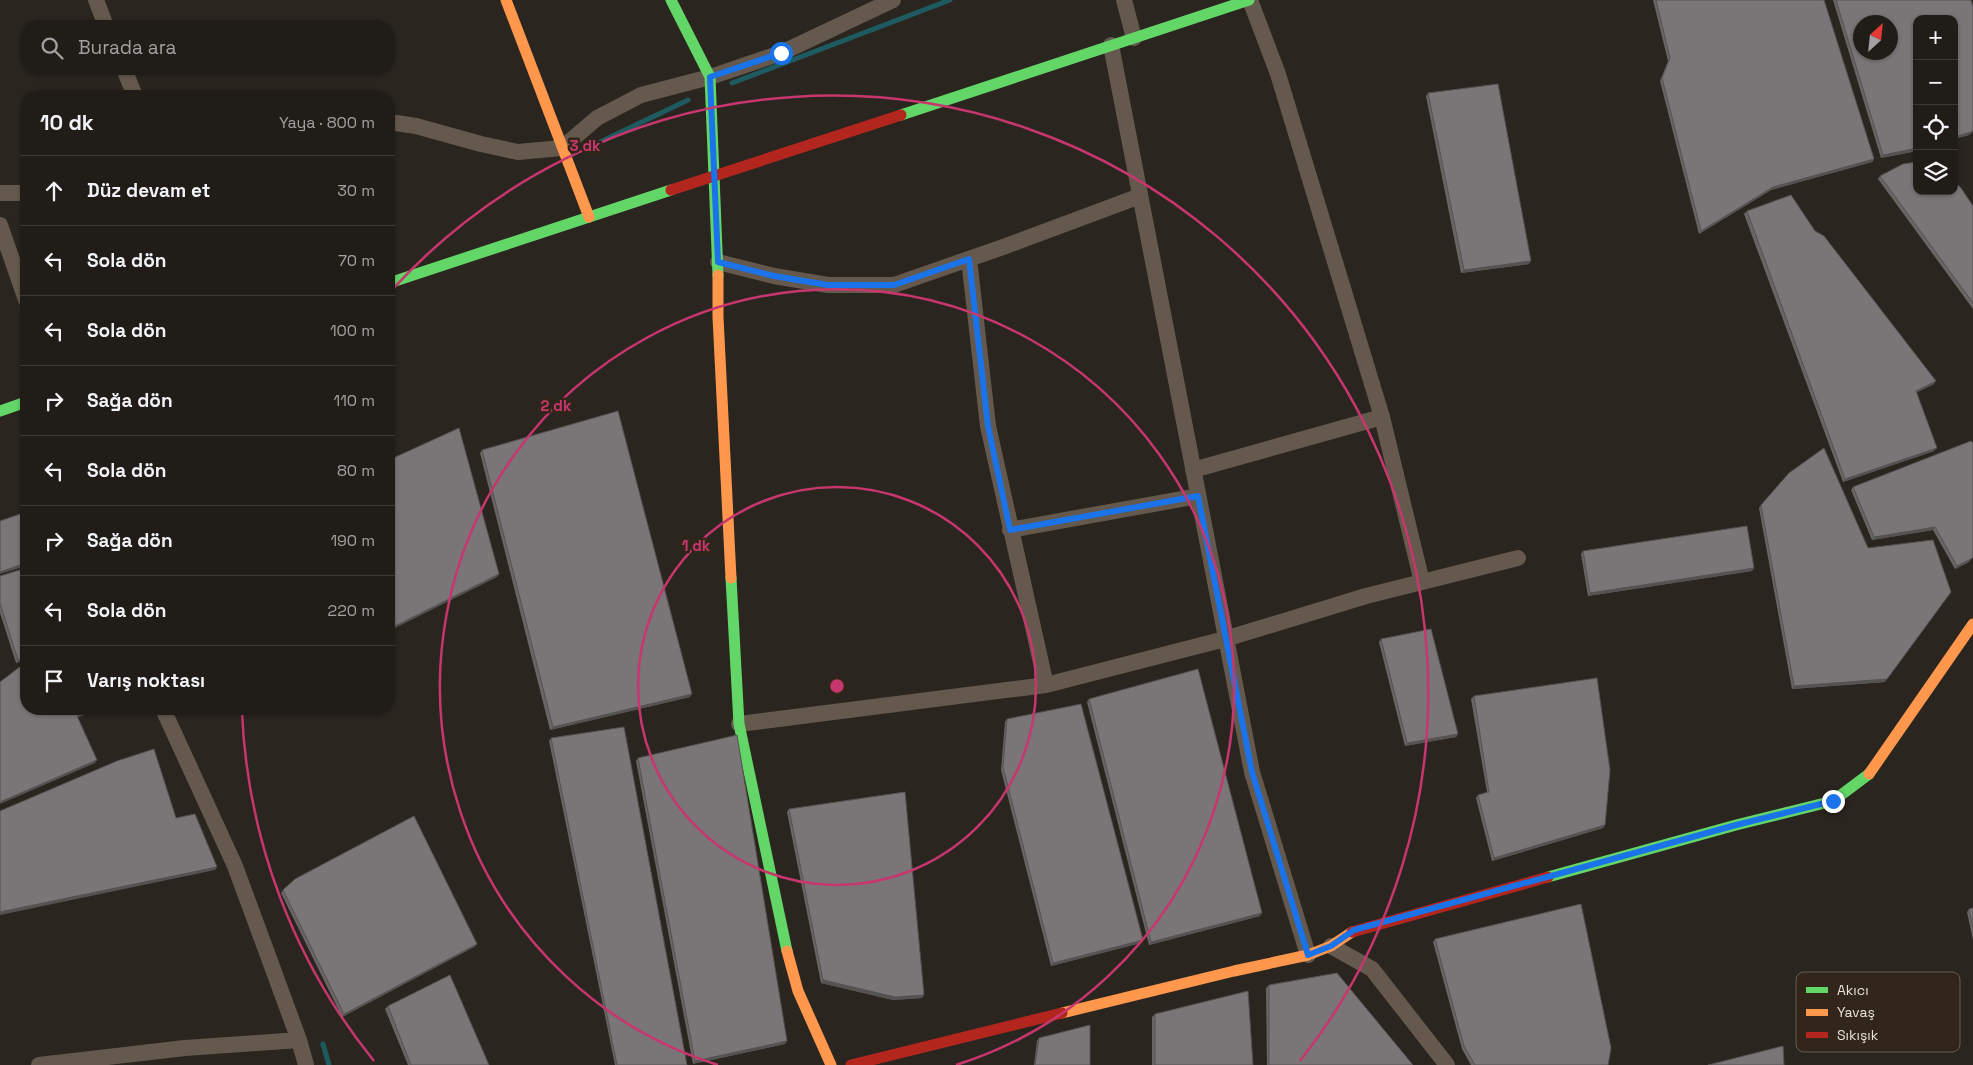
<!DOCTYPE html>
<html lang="tr">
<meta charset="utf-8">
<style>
:root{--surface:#201c17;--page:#282520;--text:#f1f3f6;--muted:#a2a1a1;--line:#3d3a36}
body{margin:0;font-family:"Space Grotesk",sans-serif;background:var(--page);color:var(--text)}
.controls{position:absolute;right:15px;top:15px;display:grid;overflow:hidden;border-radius:10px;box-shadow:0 1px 4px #0004}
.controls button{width:45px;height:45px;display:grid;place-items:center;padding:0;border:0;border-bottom:1px solid var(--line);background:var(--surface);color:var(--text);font:25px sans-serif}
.compass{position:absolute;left:1853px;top:15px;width:45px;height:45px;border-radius:50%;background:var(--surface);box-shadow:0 1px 4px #0004;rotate:27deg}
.stop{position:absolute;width:15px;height:15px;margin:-11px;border:4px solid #1a73e8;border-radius:50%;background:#fff}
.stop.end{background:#1a73e8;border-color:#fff;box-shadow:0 1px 5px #0008}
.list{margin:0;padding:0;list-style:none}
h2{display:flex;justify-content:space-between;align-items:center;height:65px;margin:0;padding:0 20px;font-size:21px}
h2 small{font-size:16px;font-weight:400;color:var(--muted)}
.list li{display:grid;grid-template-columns:32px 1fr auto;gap:15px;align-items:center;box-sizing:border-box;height:70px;padding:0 20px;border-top:1px solid var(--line)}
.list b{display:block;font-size:19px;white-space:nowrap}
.list em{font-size:16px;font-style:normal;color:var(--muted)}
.icon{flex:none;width:28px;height:28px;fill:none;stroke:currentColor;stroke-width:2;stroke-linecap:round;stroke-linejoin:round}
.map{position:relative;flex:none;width:1973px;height:1065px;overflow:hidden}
.search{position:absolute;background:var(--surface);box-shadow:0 1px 4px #0004;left:20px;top:20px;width:375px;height:55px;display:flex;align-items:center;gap:12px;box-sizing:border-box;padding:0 18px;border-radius:20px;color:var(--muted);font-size:19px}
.panel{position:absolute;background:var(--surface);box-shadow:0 1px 4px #0004;left:20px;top:90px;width:375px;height:625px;border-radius:20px}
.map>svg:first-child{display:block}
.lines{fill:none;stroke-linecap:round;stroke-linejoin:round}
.stream{stroke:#1e5b60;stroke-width:5}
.street{stroke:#64594c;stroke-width:16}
.fast{stroke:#63d668;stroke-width:11}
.slow{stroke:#ff974d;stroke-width:11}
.jam{stroke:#b3261e;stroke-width:11}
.wall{fill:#696565}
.shaded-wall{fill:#555253}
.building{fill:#7a7576;stroke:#555253;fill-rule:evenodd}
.route{stroke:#1a73e8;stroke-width:6}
.ring{fill:none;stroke:#c8366e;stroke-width:2.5}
.key{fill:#312619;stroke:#685e53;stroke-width:1}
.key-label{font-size:14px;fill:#e9e2d9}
.centre{fill:#c8366e;stroke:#312619;stroke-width:2.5}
.ring-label{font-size:15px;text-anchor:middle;font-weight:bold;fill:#c8366e;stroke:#312619;stroke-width:5;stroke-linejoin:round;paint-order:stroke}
</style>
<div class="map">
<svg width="1973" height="1065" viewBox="0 0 1973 1065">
<rect width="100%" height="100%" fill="#2b251f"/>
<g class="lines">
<!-- stream -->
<path class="stream" d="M 732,83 L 950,0
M 598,143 L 688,100
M 323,1044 L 329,1065"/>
<!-- street -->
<path class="street" d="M 96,0 L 106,26
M 1124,0 L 1134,38
M 1250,0 L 1278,74 L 1382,417 L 1422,582
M 1111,45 L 1252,772 L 1308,955
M 124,69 L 135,96
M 389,122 L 416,126 L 481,144 L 518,152 L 562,148 L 597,118 L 641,95 L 710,77 L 781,53 L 893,0
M 0,193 L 26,193
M 0,225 L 26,300
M 969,259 L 988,426 L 1046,685
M 718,262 L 774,276 L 828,285 L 894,285 L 1006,246 L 1140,196
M 1193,470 L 1382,417
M 1010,530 L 1198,496
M 163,709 L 235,866 L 299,1040 L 306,1065
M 739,724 L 1046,685 L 1225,639 L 1366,596 L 1518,558
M 1331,946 L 1372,969 L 1447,1065
M 39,1065 L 185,1048 L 299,1040"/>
<!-- fast -->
<path class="fast" d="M 671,0 L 710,77 L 718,275
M 901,115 L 1249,0
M 389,283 L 671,190
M 0,411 L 26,402
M 731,578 L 739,724 L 787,951
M 1548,877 L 1736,825 L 1833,801 L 1869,774"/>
<!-- slow -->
<path class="slow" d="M 506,0 L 589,217
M 718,275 L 718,317 L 731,578
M 1869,774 L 1973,624
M 787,951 L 798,991 L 831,1065
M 1062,1013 L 1234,971 L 1308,955 L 1331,946 L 1352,932"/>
<!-- jam -->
<path class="jam" d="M 671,190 L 901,115
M 1352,932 L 1548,877
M 851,1065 L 1062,1013"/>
</g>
<!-- wall -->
<path class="wall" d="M 1653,0 L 1824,0 L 1874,159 L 1872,162 L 1771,190 L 1699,234 L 1660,81 L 1668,61 Z
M 1833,0 L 1971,0 L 1969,135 L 1954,139 L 1954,19 L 1917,151 L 1881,158 Z
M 1428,93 L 1529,264 L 1461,273 L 1426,96 Z
M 1880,176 L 1973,206 L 1973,309 L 1878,179 Z
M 1747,211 L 1815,231 L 1934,384 L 1917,392 L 1934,451 L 1843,482 L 1744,214 Z
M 1971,441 L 1969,562 L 1955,569 L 1933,530 L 1872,540 L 1851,490 L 1853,487 Z
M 482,450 L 690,697 L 550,730 L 480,453 Z
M 1761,505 L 1885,682 L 1792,689 L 1759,508 Z
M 1583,551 L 1754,568 L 1752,571 L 1588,596 L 1581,554 Z
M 0,576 L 26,660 L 16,663 L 0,613 Z
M 1381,639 L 1458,734 L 1456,737 L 1405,746 L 1379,642 Z
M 1474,696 L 1605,825 L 1603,828 L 1492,861 L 1476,798 L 1478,795 L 1487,792 L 1471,699 Z
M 1089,699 L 1260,916 L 1149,945 L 1087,702 Z
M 1007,719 L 1141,943 L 1051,966 L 1001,770 L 1005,722 Z
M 551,738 L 687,1065 L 615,1065 L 549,741 Z
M 638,758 L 785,1044 L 693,1064 L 636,761 Z
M 789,809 L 922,998 L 893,1000 L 821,983 L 787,812 Z
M 283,890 L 477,944 L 474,947 L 342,1017 L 281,893 Z
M 1973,908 L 1973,940 L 1967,912 L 1969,909 Z
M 1435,939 L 1608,1065 L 1471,1065 L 1462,1049 L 1433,942 Z
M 1269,985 L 1413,1065 L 1267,1065 L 1266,988 Z
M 388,1006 L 489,1065 L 408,1065 L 385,1009 Z
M 1155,1014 L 1253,1065 L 1152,1065 L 1152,1017 Z
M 1039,1038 L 1090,1065 L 1034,1065 L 1037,1041 Z"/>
<!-- shaded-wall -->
<path class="shaded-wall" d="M 1973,130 L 1973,132 L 1969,135 L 1954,139 L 1954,137 Z
M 1917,148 L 1917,151 L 1881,158 L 1883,155 Z
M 1874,159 L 1872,162 L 1771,190 L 1699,234 L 1701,231 L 1773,187 Z
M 1531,261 L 1529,264 L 1461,273 L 1464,270 Z
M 1936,381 L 1934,384 L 1914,394 L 1916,391 Z
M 1937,448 L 1934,451 L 1843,482 L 1845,479 Z
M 1935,527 L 1933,530 L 1872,540 L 1874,537 Z
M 1971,559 L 1969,562 L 1955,569 L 1957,566 Z
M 26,563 L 26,566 L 0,574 L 0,572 Z
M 1754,568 L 1752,571 L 1588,596 L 1590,593 Z
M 499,574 L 497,577 L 389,631 L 389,629 Z
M 1951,592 L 1885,682 L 1792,689 L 1794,686 Z
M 26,658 L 26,660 L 16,663 L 18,660 Z
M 692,694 L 690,697 L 550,730 L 553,727 Z
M 93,709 L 97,709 L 75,719 L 77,716 Z
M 1458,734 L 1456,737 L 1405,746 L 1407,743 Z
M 97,760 L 95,763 L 0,804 L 0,802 Z
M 1605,825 L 1603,828 L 1492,861 L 1494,858 Z
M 217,867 L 215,870 L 0,915 L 0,912 Z
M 1262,913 L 1260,916 L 1149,945 L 1151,942 Z
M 1143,940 L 1141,943 L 1051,966 L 1053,963 Z
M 477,944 L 474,947 L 342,1017 L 344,1014 Z
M 823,980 L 924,995 L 922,998 L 893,1000 L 821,983 Z
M 787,1041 L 785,1044 L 693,1064 L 695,1061 Z"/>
<!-- building -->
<path class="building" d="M 1656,0 L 1824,0 L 1874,159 L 1773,187 L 1701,231 L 1662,78 L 1670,58 Z
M 1836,0 L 1971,0 L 1973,7 L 1973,130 L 1971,132 L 1954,137 L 1954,19 L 1917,19 L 1917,148 L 1883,155 ZM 1860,22 L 1890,22 L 1890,52 L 1860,52 Z
M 1498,84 L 1531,261 L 1464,270 L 1428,93 Z
M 1917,162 L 1917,191 L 1954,191 L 1954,181 L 1961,188 L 1973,206 L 1973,303 L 1880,176 L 1903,164 Z
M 1791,195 L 1815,231 L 1824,236 L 1936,381 L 1916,391 L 1937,448 L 1845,479 L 1747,211 Z
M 618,411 L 692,694 L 553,727 L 482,450 Z
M 459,428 L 499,574 L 389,629 L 389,460 Z
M 1971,441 L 1973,443 L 1973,557 L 1971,559 L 1957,566 L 1935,527 L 1874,537 L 1853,487 Z
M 1824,448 L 1868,548 L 1933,540 L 1951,592 L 1887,679 L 1794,686 L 1761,505 L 1789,473 Z
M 26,512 L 26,563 L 0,572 L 0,521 Z
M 1747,526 L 1754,568 L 1590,593 L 1583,551 Z
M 26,568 L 26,658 L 18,660 L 0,603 L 0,576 Z
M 1431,629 L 1458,734 L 1407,743 L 1381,639 Z
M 26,665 L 26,709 L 93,709 L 77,716 L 97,760 L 0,802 L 0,682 L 21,666 Z
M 1198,669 L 1262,913 L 1151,942 L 1089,699 Z
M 1597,678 L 1610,770 L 1605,825 L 1494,858 L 1478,795 L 1489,792 L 1474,696 Z
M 1081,704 L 1143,940 L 1053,963 L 1003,767 L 1007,719 Z
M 624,727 L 687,1065 L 617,1065 L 551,738 Z
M 737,735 L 787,1041 L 695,1061 L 638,758 Z
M 154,749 L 176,818 L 195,814 L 217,867 L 0,912 L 0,811 L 117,761 Z
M 905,792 L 924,995 L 895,997 L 823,980 L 789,809 Z
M 414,816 L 477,944 L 344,1014 L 283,890 L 295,879 Z
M 1581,904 L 1611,1048 L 1608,1065 L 1475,1065 L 1464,1046 L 1435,939 Z
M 1973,908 L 1973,927 L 1969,909 Z
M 1337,973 L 1413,1065 L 1269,1065 L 1269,985 Z
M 450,975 L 489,1065 L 411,1065 L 388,1006 Z
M 1248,991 L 1253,1065 L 1155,1065 L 1155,1014 Z
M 1090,1025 L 1090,1065 L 1035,1065 L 1039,1038 Z
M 1783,1046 L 1784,1065 L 1708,1065 Z"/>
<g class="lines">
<!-- route -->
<path class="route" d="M 781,53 L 710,77 L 718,262 L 774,276 L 828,285 L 894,285 L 969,259 L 988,426 L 1010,530 L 1198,496 L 1252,772 L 1308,955 L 1331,946 L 1354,930 L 1736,825 L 1833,801"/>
</g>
<!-- distance rings -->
<g class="ring">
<circle cx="837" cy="686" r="199"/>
<path d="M718 1065A397 397 0 1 1 956 1065"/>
<path d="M374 1061A596 596 0 0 1 242 712M391 291A596 596 0 0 1 1300 1061"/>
</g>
<!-- legend -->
<rect x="1796" y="972" width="164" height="80" rx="8" class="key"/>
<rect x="1806" y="987" width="22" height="6" fill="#63d668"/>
<rect x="1806" y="1009" width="22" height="7" fill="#ff974d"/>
<rect x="1806" y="1032" width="22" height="6" fill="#b3261e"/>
<g class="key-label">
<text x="1837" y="995">Akıcı</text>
<text x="1837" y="1017">Yavaş</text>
<text x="1837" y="1040">Sıkışık</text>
</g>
<circle cx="837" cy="686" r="8" class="centre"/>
<g class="ring-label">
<text x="585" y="151">3 dk</text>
<text x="556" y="411">2 dk</text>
<text x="696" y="551">1 dk</text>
</g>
</svg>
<div class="controls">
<button>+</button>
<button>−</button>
<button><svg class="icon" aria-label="locate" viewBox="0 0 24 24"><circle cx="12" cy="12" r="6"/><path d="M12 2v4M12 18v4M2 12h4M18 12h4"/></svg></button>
<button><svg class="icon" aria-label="layers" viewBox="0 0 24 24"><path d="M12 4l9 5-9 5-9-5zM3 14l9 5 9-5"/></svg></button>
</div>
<svg class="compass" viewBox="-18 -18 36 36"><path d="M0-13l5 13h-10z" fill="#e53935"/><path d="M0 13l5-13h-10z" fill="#a2a1a1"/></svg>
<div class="stop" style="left:781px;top:53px"></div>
<div class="stop end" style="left:1833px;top:801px"></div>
<div class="search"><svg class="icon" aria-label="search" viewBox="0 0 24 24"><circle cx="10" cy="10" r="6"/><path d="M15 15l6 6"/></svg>Burada ara</div>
<section class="panel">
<h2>10 dk<small>Yaya · 800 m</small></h2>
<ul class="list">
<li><svg class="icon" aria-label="ahead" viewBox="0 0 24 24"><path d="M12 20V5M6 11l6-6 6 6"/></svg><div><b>Düz devam et</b></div><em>30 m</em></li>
<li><svg class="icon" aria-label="left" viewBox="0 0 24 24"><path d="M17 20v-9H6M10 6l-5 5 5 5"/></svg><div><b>Sola dön</b></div><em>70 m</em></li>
<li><svg class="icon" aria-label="left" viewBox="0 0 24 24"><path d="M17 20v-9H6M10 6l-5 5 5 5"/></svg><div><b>Sola dön</b></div><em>100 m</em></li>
<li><svg class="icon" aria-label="right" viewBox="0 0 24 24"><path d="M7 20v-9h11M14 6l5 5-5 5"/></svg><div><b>Sağa dön</b></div><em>110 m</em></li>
<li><svg class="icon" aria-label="left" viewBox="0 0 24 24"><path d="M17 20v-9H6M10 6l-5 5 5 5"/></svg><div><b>Sola dön</b></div><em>80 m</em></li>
<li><svg class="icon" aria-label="right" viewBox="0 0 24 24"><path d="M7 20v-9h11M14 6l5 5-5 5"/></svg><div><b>Sağa dön</b></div><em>190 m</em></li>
<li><svg class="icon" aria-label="left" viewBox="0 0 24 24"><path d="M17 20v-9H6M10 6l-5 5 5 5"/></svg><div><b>Sola dön</b></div><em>220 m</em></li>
<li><svg class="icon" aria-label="arrive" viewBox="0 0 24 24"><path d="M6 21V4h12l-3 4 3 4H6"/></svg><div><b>Varış noktası</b></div></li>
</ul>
</section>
</div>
